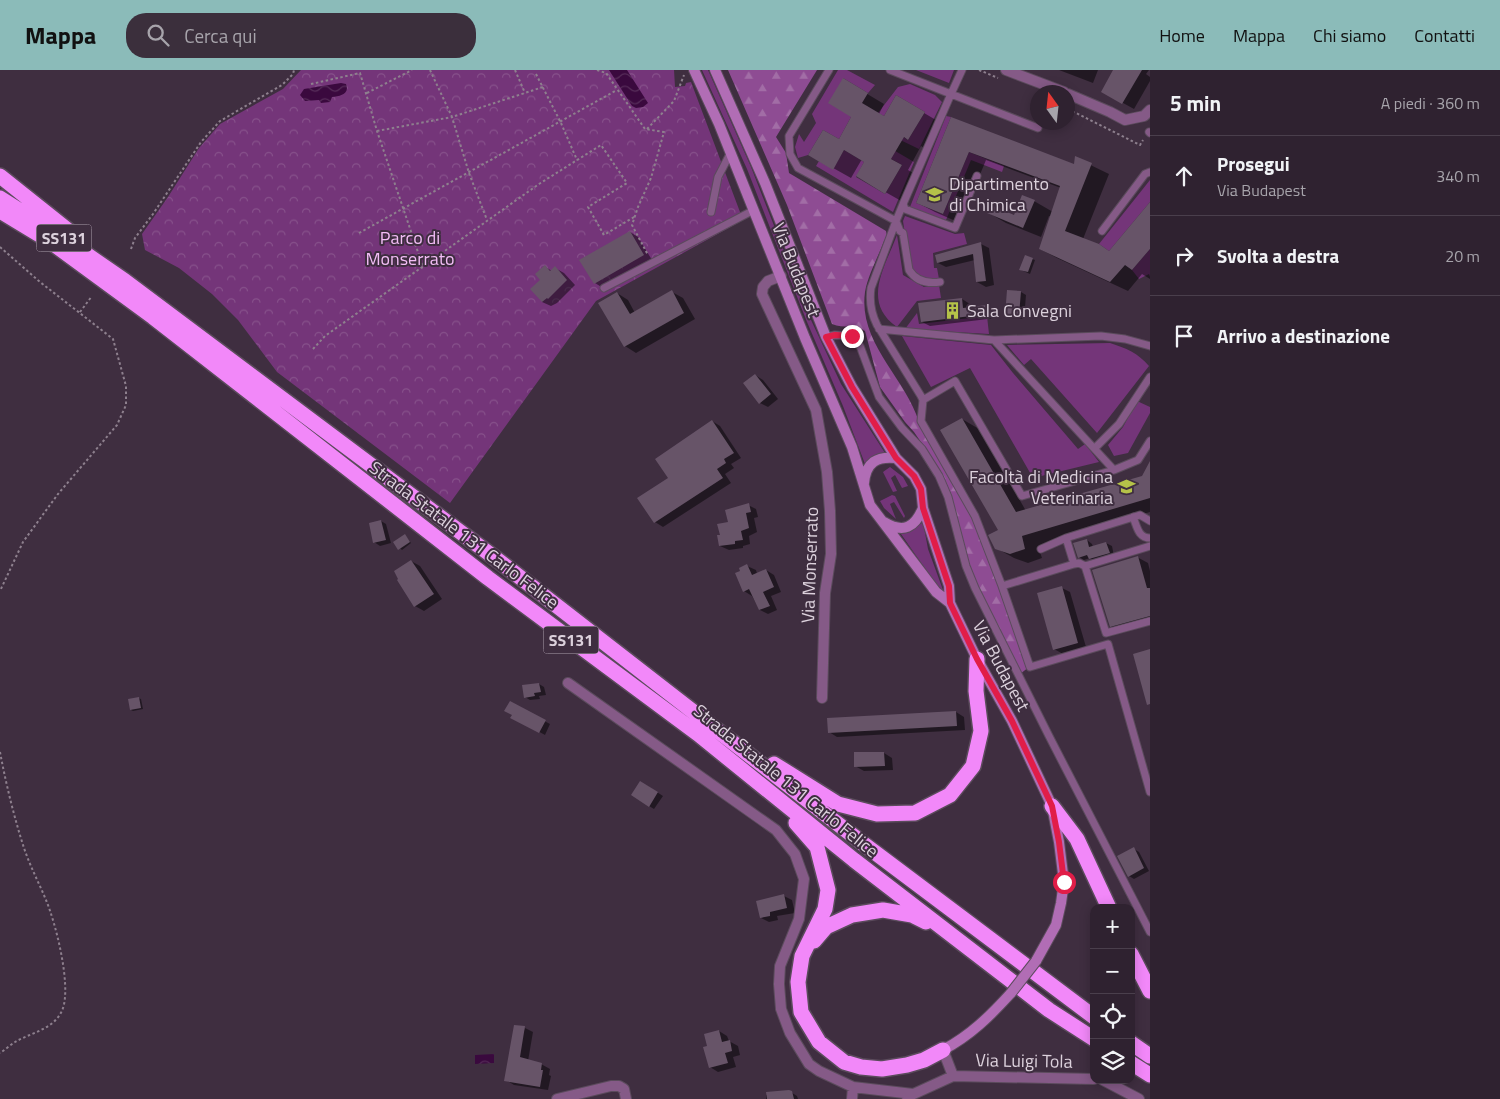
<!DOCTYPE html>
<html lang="it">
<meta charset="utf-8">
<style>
:root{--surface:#2f2230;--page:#3b2f3c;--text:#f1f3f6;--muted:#a7a4ab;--line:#4a3f4c;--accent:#8bbbb9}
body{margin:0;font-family:"Titillium Web",sans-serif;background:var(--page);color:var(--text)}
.controls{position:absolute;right:15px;bottom:15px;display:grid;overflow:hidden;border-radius:10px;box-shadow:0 2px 12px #0003}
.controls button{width:45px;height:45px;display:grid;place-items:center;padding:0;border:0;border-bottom:1px solid var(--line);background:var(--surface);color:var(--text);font:25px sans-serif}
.compass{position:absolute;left:1030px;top:15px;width:45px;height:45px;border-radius:50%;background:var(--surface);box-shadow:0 2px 12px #0003;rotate:345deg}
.stop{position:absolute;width:15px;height:15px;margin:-11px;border:4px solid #e11d48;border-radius:50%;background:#fff}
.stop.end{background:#e11d48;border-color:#fff;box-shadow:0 1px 5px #0008}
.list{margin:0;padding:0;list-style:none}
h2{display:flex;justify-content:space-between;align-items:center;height:65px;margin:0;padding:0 20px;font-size:21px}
h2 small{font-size:16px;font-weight:400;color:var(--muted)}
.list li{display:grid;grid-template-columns:32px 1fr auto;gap:15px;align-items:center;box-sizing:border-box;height:80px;padding:0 20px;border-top:1px solid var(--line)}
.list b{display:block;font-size:19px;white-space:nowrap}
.list p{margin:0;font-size:16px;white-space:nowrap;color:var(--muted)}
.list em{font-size:16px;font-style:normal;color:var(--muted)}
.icon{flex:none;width:28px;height:28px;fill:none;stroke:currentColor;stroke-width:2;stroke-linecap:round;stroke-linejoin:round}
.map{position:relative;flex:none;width:1150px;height:1029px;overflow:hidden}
header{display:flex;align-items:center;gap:30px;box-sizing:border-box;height:70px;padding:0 25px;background:var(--accent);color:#111}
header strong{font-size:24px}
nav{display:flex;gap:28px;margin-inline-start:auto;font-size:18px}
.search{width:350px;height:45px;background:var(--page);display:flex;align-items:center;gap:12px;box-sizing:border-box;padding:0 18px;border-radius:20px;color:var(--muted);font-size:19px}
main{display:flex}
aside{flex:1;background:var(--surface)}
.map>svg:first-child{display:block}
.green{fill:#743579}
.forest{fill:url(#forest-firs)}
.park{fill:url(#park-crowns)}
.water{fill:url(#water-waves)}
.shadow{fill:#0007}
.building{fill:#675468}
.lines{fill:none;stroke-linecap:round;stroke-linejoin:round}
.lane-casing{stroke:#5b4b5c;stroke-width:9}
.street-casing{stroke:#5b4b5c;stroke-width:12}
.secondary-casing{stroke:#5b4b5c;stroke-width:12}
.highway-casing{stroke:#5b4b5c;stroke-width:18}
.path{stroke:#8e808e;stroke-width:2;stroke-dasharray:2.5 2.5;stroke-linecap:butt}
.lane{stroke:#855a87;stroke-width:7}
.street{stroke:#855a87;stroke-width:10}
.secondary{stroke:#b16db5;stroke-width:10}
.highway{stroke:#f288f9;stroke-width:15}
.secondary-bridge-casing{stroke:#5b4b5c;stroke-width:12;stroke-linecap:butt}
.secondary-bridge{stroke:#b16db5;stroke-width:10}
.route{stroke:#e11d48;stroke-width:6}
.labels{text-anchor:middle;stroke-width:4;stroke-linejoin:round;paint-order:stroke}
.shield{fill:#3f2e40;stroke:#ada0ad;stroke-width:1}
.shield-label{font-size:16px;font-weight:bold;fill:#dcd1dc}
.poi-label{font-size:18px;fill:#dcd1dc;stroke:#3f2e40;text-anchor:start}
.park-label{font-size:18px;fill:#f3bdf6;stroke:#3f2e40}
.street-label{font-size:18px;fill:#dcd1dc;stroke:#3f2e40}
</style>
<header>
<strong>Mappa</strong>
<div class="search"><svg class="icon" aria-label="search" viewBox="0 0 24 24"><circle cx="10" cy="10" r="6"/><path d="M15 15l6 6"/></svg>Cerca qui</div>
<nav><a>Home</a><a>Mappa</a><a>Chi siamo</a><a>Contatti</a></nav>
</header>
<main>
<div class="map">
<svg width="1150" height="1029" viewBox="0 0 1150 1029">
<defs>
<pattern id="forest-firs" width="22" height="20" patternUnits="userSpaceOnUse" patternTransform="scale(1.25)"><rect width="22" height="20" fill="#8e4c93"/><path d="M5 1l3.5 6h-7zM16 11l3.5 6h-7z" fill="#a26da6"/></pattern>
<pattern id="park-crowns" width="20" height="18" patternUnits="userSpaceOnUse" patternTransform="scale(1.25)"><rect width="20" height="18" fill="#743579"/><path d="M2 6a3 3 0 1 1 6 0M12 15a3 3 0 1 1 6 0" fill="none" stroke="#87518b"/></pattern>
<pattern id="water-waves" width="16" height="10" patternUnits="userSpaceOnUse" patternTransform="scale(1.25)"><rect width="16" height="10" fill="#3a093e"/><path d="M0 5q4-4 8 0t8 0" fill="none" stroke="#562c59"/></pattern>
</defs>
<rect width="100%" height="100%" fill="#3f2e40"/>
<!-- green -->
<path class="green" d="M 702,0 L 708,0 L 751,97 L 811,250 L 841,314 L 885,383 L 865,394 L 843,336 L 807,252 L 747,99 Z
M 838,0 L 847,0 L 875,15 L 868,23 L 843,8 L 851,47 L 839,69 L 823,60 L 808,85 L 798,88 L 795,77 L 799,64 L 804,72 L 816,53 L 812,44 Z
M 916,0 L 954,0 L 949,13 Z
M 910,14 L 935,25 L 942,32 L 919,79 L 892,66 L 894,61 L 908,70 L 925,42 L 896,25 L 884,46 L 878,43 L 898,17 Z
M 946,46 L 951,47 L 916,133 L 943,144 L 969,82 L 1004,96 L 1002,102 L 971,90 L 946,150 L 910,137 Z
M 885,75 L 914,92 L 893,142 L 816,96 L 819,91 L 833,99 L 844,80 L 864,92 L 856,107 L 885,124 L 902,95 L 881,83 Z
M 1150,110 L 1150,132 L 1109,181 L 1099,174 Z
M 905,146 L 955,164 L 964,163 L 967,174 L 933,183 L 934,198 L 937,198 L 939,209 L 924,210 L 910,198 L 903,151 Z
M 897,165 L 903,205 L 924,217 L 939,215 L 941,228 L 917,231 L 897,257 C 861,232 885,197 897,165 Z
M 1150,179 L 1150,207 L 1149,204 L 1139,209 L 1132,200 Z
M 917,243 L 919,254 L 987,246 L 989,264 L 905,259 Z
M 902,266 L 991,275 L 1013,303 L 1078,379 L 1085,374 L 1099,392 L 1033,408 L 970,298 L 931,317 Z
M 1110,273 C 1126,278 1138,283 1149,296 L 1097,363 L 1031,289 L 1024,295 L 1007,275 Z
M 1137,331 L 1150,337 L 1150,343 L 1128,383 L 1114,386 L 1108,375 L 1123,357 Z
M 890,397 L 903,407 L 908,416 L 902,418 L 895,405 L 891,408 L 897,421 L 893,422 L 883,402 Z
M 892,425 L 895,426 L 905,446 L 904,448 L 894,432 L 890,434 L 896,449 L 884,438 L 880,431 Z
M 923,452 L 928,479 L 943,520 L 940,520 L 901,464 L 910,462 Z"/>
<!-- forest -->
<path class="forest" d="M 728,0 L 817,0 L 776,67 L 786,83 L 789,103 L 886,161 L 887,166 L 884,171 C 878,187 868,205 865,222 C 858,273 905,307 919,352 L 973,446 L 1029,597 L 1020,604 L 974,510 L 940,403 L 927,381 L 914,362 L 905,352 L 880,317 L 865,261 C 855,254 844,259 832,254 L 787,135 Z"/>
<!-- park -->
<path class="park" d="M 301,0 L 674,0 L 675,17 L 685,16 L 686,13 L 691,12 L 743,150 L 596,231 L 450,433 L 277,302 L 238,250 L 212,224 L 179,198 L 145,180 L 142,164 L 168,127 L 199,78 L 220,54 L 283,19 Z"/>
<!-- water -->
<path class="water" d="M 609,0 L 627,0 L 648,33 L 643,37 L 636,38 L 632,36 Z
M 341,13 L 346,14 C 350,24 340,26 332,27 L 330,32 L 321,33 L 319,30 L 305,31 L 300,25 L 304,19 Z
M 494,984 L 494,993 L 475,994 L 475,985 Z"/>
<!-- shadow -->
<path class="shadow" d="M 1059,0 L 1098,0 L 1093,13 Z
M 1115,0 L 1149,0 L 1146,4 L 1150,7 L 1150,11 L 1134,39 L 1103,22 Z
M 844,10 L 884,34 L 879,44 L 884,47 L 897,27 L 941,53 L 926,79 L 921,76 L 908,100 L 918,106 L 903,132 L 857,106 L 866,91 L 862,89 L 851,108 L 810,85 L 839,70 L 853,47 Z
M 952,49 L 1075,95 L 1076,88 L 1109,104 L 1083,169 L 1110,182 L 1150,134 L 1150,209 L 1142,204 L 1128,221 L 1057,188 L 1040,179 L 1051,146 L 1049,146 L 1041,167 L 1006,153 L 989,143 L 1015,146 L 1034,131 L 1053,142 L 1061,118 L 986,90 L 960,153 L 935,142 L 918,133 Z
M 630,162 L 638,167 L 652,190 L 603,218 L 595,213 Z
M 981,174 L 989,178 L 994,215 L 986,217 L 977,212 L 975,190 L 946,197 L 938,193 Z
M 1032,189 L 1035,190 L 1030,204 L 1021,200 Z
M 545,197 L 552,201 L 555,198 L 564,203 L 575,215 L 557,233 L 551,236 L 542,232 L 542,210 Z
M 672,222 L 683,228 L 695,249 L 636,283 L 625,276 L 617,223 L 628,230 L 635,243 Z
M 1021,222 L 1026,225 L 1024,249 L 1012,248 L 1007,245 Z
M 962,229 L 970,234 L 971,238 L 986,236 L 995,241 L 996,248 L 930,256 L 922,252 Z
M 755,305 L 763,310 L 778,329 L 768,337 L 760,333 Z
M 962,349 L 979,359 L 1026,441 L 1143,407 L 1150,394 L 1150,442 L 1038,476 L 1042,488 L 1028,493 L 1014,488 L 996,478 L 1000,460 Z
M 712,351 L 720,356 L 741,388 L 731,394 L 734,398 L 725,404 L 731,413 L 663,457 L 655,452 L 669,409 Z
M 748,435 L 756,439 L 758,447 L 754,448 L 757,462 L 749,466 L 750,474 L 743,476 L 743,478 L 729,480 L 720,476 L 721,466 L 729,453 Z
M 381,451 L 386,454 L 391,473 L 380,476 L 374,472 Z
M 405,466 L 411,473 L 402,480 L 395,473 Z
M 1087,470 L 1092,474 L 1093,477 L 1106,473 L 1112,476 L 1114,486 L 1095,492 L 1090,488 L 1084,490 L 1079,487 Z
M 1137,487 L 1148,493 L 1150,501 L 1150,554 L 1121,562 L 1111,556 Z
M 411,491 L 420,496 L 442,529 L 424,541 L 415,536 L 398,510 Z
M 747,496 L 756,500 L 757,504 L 766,500 L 774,505 L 781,522 L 771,526 L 777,540 L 768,544 L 760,540 L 752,526 L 744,521 Z
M 1062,518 L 1070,522 L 1086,577 L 1063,584 L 1054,579 Z
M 539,614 L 544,617 L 546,625 L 539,626 L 540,629 L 530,630 L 525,627 Z
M 138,628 L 141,629 L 143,639 L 133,641 L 131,640 Z
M 510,633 L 550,654 L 545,665 L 512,647 L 513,645 Z
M 956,642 L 964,647 L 965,660 L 837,667 L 829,662 Z
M 884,683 L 892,688 L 893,700 L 864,701 L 855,696 Z
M 646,715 L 663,726 L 654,739 L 649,736 Z
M 1134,779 L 1139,782 L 1149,801 L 1134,809 L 1129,806 Z
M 784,826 L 792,830 L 795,843 L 777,846 L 778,850 L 769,852 L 761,848 Z
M 525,958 L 533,962 L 528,991 L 541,994 L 550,999 L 549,1005 L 551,1006 L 548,1020 L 514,1015 L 506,1010 Z
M 719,961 L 727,966 L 729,971 L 738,976 L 740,985 L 733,987 L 736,997 L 718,1002 L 710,997 L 709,977 Z
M 789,1021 L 797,1026 L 798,1029 L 766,1029 L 766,1025 Z"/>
<!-- building -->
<path class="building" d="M 1113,0 L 1142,0 L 1122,34 L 1101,22 Z
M 843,8 L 868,23 L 862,33 L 884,46 L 896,25 L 925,42 L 908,70 L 904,67 L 891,89 L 902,95 L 885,124 L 856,106 L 864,92 L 844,80 L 833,100 L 808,85 L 823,60 L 839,69 L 851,47 L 828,33 Z
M 951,47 L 1074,94 L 1075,86 L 1092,93 L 1065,161 L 1099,174 L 1109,181 L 1150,132 L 1150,179 L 1132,200 L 1125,195 L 1110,212 L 1039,179 L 1060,116 L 969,82 L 943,144 L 916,133 Z
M 1022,125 L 1035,130 L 1023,158 L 987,143 L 991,135 L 1014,145 Z
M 630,161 L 644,185 L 594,214 L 579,190 Z
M 981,172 L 986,211 L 976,212 L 973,184 L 937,193 L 935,185 Z
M 1025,185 L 1033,188 L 1028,202 L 1019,200 Z
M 545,195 L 550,201 L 555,196 L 567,210 L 548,229 L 547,228 L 542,232 L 530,219 L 540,210 L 535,204 Z
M 672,220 L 684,243 L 624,277 L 598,233 L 617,222 L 630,244 Z
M 1007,220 L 1021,221 L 1019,246 L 1005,246 Z
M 962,228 L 963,238 L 987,235 L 988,244 L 921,252 L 918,233 Z
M 755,304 L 771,324 L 759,334 L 743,313 Z
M 962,348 L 1016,442 L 1142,406 L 1150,391 L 1150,428 L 1022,466 L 1025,479 L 1010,484 L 995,479 L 988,465 L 998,460 L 940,360 Z
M 712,350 L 734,383 L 724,389 L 726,393 L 717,399 L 723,408 L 654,453 L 637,428 L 668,408 L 655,389 Z
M 749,433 L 751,442 L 746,443 L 749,458 L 741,461 L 743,470 L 735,471 L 735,474 L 719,476 L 717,465 L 720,465 L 717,454 L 728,452 L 725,440 Z
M 381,450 L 386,470 L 373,473 L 369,453 Z
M 405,464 L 410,472 L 398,480 L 393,472 Z
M 1087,469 L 1089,477 L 1106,472 L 1110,483 L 1089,489 L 1087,485 L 1078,488 L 1073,473 Z
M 1138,486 L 1147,518 L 1150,518 L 1150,546 L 1110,557 L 1092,500 Z
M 411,490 L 434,524 L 414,537 L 397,510 L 398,509 L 394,501 Z
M 747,494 L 752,505 L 766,499 L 774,517 L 763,522 L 770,536 L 759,540 L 749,519 L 743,522 L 735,503 L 740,501 L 739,498 Z
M 1062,516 L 1078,573 L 1053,580 L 1037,523 Z
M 1150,579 L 1150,634 L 1147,635 L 1133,584 Z
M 539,613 L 541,622 L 534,623 L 535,626 L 524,628 L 522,615 Z
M 139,627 L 141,638 L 130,640 L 128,629 Z
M 510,631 L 546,650 L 539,663 L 510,648 L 512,645 L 504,641 Z
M 956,641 L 957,656 L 828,663 L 827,648 Z
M 854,682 L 884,682 L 885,696 L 854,697 Z
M 640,711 L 658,722 L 649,737 L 631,725 Z
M 1134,777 L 1144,798 L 1128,807 L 1117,786 Z
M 784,824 L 787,838 L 770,842 L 770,846 L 760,848 L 756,831 Z
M 514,955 L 525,956 L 520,987 L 542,993 L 541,1000 L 543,1000 L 540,1017 L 504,1011 Z
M 719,960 L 722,972 L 730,970 L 732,981 L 725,983 L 728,993 L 709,998 L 703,977 L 707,976 L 704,964 Z
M 789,1020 L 792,1021 L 794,1029 L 767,1029 L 766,1022 Z"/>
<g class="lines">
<defs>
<path id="lane" d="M 829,0 L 789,66 L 790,84 L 798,98 L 896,151 L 871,218 C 869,232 871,243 877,255 L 921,326 L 923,330 L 921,351 L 975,446 L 1002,516 L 1030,597 L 1108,574 L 1150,722
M 890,0 L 951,24 L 962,0
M 1149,62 L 1150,63
M 977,106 L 955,158 L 905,139 L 903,134 L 951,24 L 1038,58
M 903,134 L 896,151 L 900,161 L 903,163 L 909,200 C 916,211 927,214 940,212
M 711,142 L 718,107 L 731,82
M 1102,161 L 1145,104 L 1150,102
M 604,218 L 754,140
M 879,259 L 994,270 L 1114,400 L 1022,426 L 955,311 L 923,330
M 826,267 L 835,265 L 852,266 L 860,276 L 879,327 L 902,358 L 922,379 L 939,406 L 948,427 L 966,496 L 975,518 L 1049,666 L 1150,862
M 994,270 L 1101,266 L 1125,269 L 1150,276
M 1095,378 L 1119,354 L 1150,307
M 1114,400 L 1138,390 L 1150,371
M 1133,447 C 1137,456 1138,468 1150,468
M 1041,479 L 1066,468 L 1140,445 L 1150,451
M 1074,494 L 1079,493 L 1085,496 L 1106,563 L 1150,551
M 1085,496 L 1150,476
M 1002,516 L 1074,494 L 1066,468"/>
<path id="street" d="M 1006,0 L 1064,22
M 1068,24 L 1110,42 L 1125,50 L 1144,46 L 1150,40
M 781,206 L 768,211 L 763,217 L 762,224 L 816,340 L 827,402 L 830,441 L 831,484 L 825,523 L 822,628
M 568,613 L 776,760 L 795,784 L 804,809 L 799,849 L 780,896 L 779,914 L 781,939 L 790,963 L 809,994 L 819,1001 L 853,1017 L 913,1024
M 943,980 L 953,1006
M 1103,1010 L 1139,1029
M 907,1027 L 953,1006 L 1094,1009
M 557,1029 L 611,1016 L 619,1016 L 624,1019 L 626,1029
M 852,1029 L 853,1017"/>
<path id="secondary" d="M 694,0 L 719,54 L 805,268 L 852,377 L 870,435 L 936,522 L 950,533 L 977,589 L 1012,651 L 1052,736 L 1059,772 L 1064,812 L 1061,833 L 1056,855 L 1036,891
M 715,0 L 765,113 L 826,267 L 852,317 L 896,388 L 914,406 L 921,419 L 923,438 L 949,516 L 950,533
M 864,413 C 866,392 877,386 896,388
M 884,452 C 904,464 915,457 923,438
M 943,980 C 971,965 990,946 1011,923"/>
<path id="highway" d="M 0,106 L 74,165
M 0,128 L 60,166 L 125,211 L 499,491 L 865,775 L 1094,947
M 0,141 L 48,170 L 153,247 L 488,508 L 698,664 L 854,790 L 1049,940 L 1094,969
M 774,694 L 838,734 L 877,744 L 915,743 L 950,725 L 973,696 L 981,661 L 976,621 L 977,589
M 1052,736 L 1077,769 L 1109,838
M 796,753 L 817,777 L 828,820 L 825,839 L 802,886 L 798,912 L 801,942 L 819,972 L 844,992 L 861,997 L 882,999 L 907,995 L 924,990 L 943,980
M 814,871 L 826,857 L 852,845 L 883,840 L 912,845 L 926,852
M 1131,884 L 1150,921
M 1131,973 L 1150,986
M 1131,993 L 1150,1005"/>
</defs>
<!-- lane casing -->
<use href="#lane" class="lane-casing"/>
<!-- street casing -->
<use href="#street" class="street-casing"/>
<!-- secondary casing -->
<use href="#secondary" class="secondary-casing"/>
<!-- highway casing -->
<use href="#highway" class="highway-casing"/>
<!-- path -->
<path class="path" d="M 430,0 L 452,47 L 543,17
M 515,0 L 525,23
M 597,0 L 606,3 L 645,59 L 664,62 L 651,108 L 638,137 L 632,155 L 648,185
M 979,0 L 998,8
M 536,4 L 561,53 L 577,90
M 311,14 L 360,3 L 377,61 L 423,197
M 367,23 L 412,0
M 1068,39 L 1140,75 L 1143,70
M 647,59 L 674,31 L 684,5
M 377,61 L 452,47 L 469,103 L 487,150
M 359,163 L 617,20
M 0,177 L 40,212 L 113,269 L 126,316 L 126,335 L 117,355 L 58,424 L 23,472 L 0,521
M 131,179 L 135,168 L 153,144 L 201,72 L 220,51 L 282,15 L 293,4 L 294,0
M 80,242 L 92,226
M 313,279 L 325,266 L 539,114 L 601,75 L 627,113 L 588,137 L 604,165 L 634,147
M 0,682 C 6,714 14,747 24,778 C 30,796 39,813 46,830 C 56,854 71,914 63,938 C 56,959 32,962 15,972 C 10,975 5,980 0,983"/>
<!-- lane -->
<use href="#lane" class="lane"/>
<!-- street -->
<use href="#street" class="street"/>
<!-- secondary -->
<use href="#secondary" class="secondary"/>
<!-- highway -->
<use href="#highway" class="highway"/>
<defs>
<path id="secondary-bridge" d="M 1011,923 L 1036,891"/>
</defs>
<!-- secondary-bridge casing -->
<use href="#secondary-bridge" class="secondary-bridge-casing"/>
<!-- secondary-bridge -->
<use href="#secondary-bridge" class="secondary-bridge"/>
</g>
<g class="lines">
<!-- route -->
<path class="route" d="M 852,266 L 835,265 L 826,267 L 852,317 L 896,388 L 914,406 L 921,419 L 923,438 L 949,516 L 950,533 L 977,589 L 1012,651 L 1052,736 L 1059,772 L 1064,812"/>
</g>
<!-- icons -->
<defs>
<symbol id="university-bare" viewBox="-9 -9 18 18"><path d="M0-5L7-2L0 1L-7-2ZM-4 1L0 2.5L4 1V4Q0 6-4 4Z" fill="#b5c249" stroke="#3f2e40" stroke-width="2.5" paint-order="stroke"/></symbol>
<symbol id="building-bare" viewBox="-9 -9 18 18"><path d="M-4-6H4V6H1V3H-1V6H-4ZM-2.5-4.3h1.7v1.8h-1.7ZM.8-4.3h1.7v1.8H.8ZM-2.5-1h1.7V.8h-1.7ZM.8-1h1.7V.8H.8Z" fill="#b5c249" stroke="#3f2e40" stroke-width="2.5" paint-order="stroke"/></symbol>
</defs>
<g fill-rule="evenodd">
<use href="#university-bare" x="922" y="112" width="25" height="25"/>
<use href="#building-bare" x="940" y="228" width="25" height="25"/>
<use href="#university-bare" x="1114" y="404" width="25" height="25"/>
</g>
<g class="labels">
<!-- shield labels -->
<g class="shield">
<rect x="36.5" y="154.5" width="55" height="27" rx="4"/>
<rect x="543.5" y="556.5" width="55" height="27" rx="4"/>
</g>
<g class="shield-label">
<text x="64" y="174">SS131</text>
<text x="571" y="576">SS131</text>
</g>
<!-- poi labels -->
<g class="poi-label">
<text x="949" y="120">Dipartimento<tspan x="949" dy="21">di Chimica</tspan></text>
<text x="967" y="247">Sala Convegni</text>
<text x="1113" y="413" text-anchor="end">Facoltà di Medicina<tspan x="1113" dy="21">Veterinaria</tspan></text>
</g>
<!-- park labels -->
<g class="park-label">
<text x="410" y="174">Parco di<tspan x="410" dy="21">Monserrato</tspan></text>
</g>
<!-- street labels -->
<g class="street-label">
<text transform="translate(796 200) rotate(68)" y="6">Via Budapest</text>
<text transform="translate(464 465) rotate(37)" y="6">Strada Statale 131 Carlo Felice</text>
<text transform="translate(810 495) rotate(-88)" y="6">Via Monserrato</text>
<text transform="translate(1001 596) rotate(62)" y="6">Via Budapest</text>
<text transform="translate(786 711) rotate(39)" y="6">Strada Statale 131 Carlo Felice</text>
<text transform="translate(1024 991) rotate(1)" y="6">Via Luigi Tola</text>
</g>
</g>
</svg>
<div class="controls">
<button>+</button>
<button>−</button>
<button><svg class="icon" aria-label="locate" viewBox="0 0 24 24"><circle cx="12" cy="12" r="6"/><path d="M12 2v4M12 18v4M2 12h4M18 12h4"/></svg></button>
<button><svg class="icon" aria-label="layers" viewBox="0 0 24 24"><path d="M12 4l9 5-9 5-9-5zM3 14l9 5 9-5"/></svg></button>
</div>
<svg class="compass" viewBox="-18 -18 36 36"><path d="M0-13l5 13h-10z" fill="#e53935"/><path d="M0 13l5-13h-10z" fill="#a7a4ab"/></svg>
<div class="stop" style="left:1064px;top:812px"></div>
<div class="stop end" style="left:852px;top:266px"></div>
</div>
<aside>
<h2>5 min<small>A piedi · 360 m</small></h2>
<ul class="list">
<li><svg class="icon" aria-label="ahead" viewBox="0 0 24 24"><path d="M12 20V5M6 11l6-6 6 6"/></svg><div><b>Prosegui</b><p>Via Budapest</p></div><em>340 m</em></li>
<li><svg class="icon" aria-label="right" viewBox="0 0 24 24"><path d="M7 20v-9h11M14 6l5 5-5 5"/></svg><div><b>Svolta a destra</b></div><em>20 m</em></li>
<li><svg class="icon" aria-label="arrive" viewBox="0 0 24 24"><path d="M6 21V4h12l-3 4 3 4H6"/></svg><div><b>Arrivo a destinazione</b></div></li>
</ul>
</aside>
</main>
